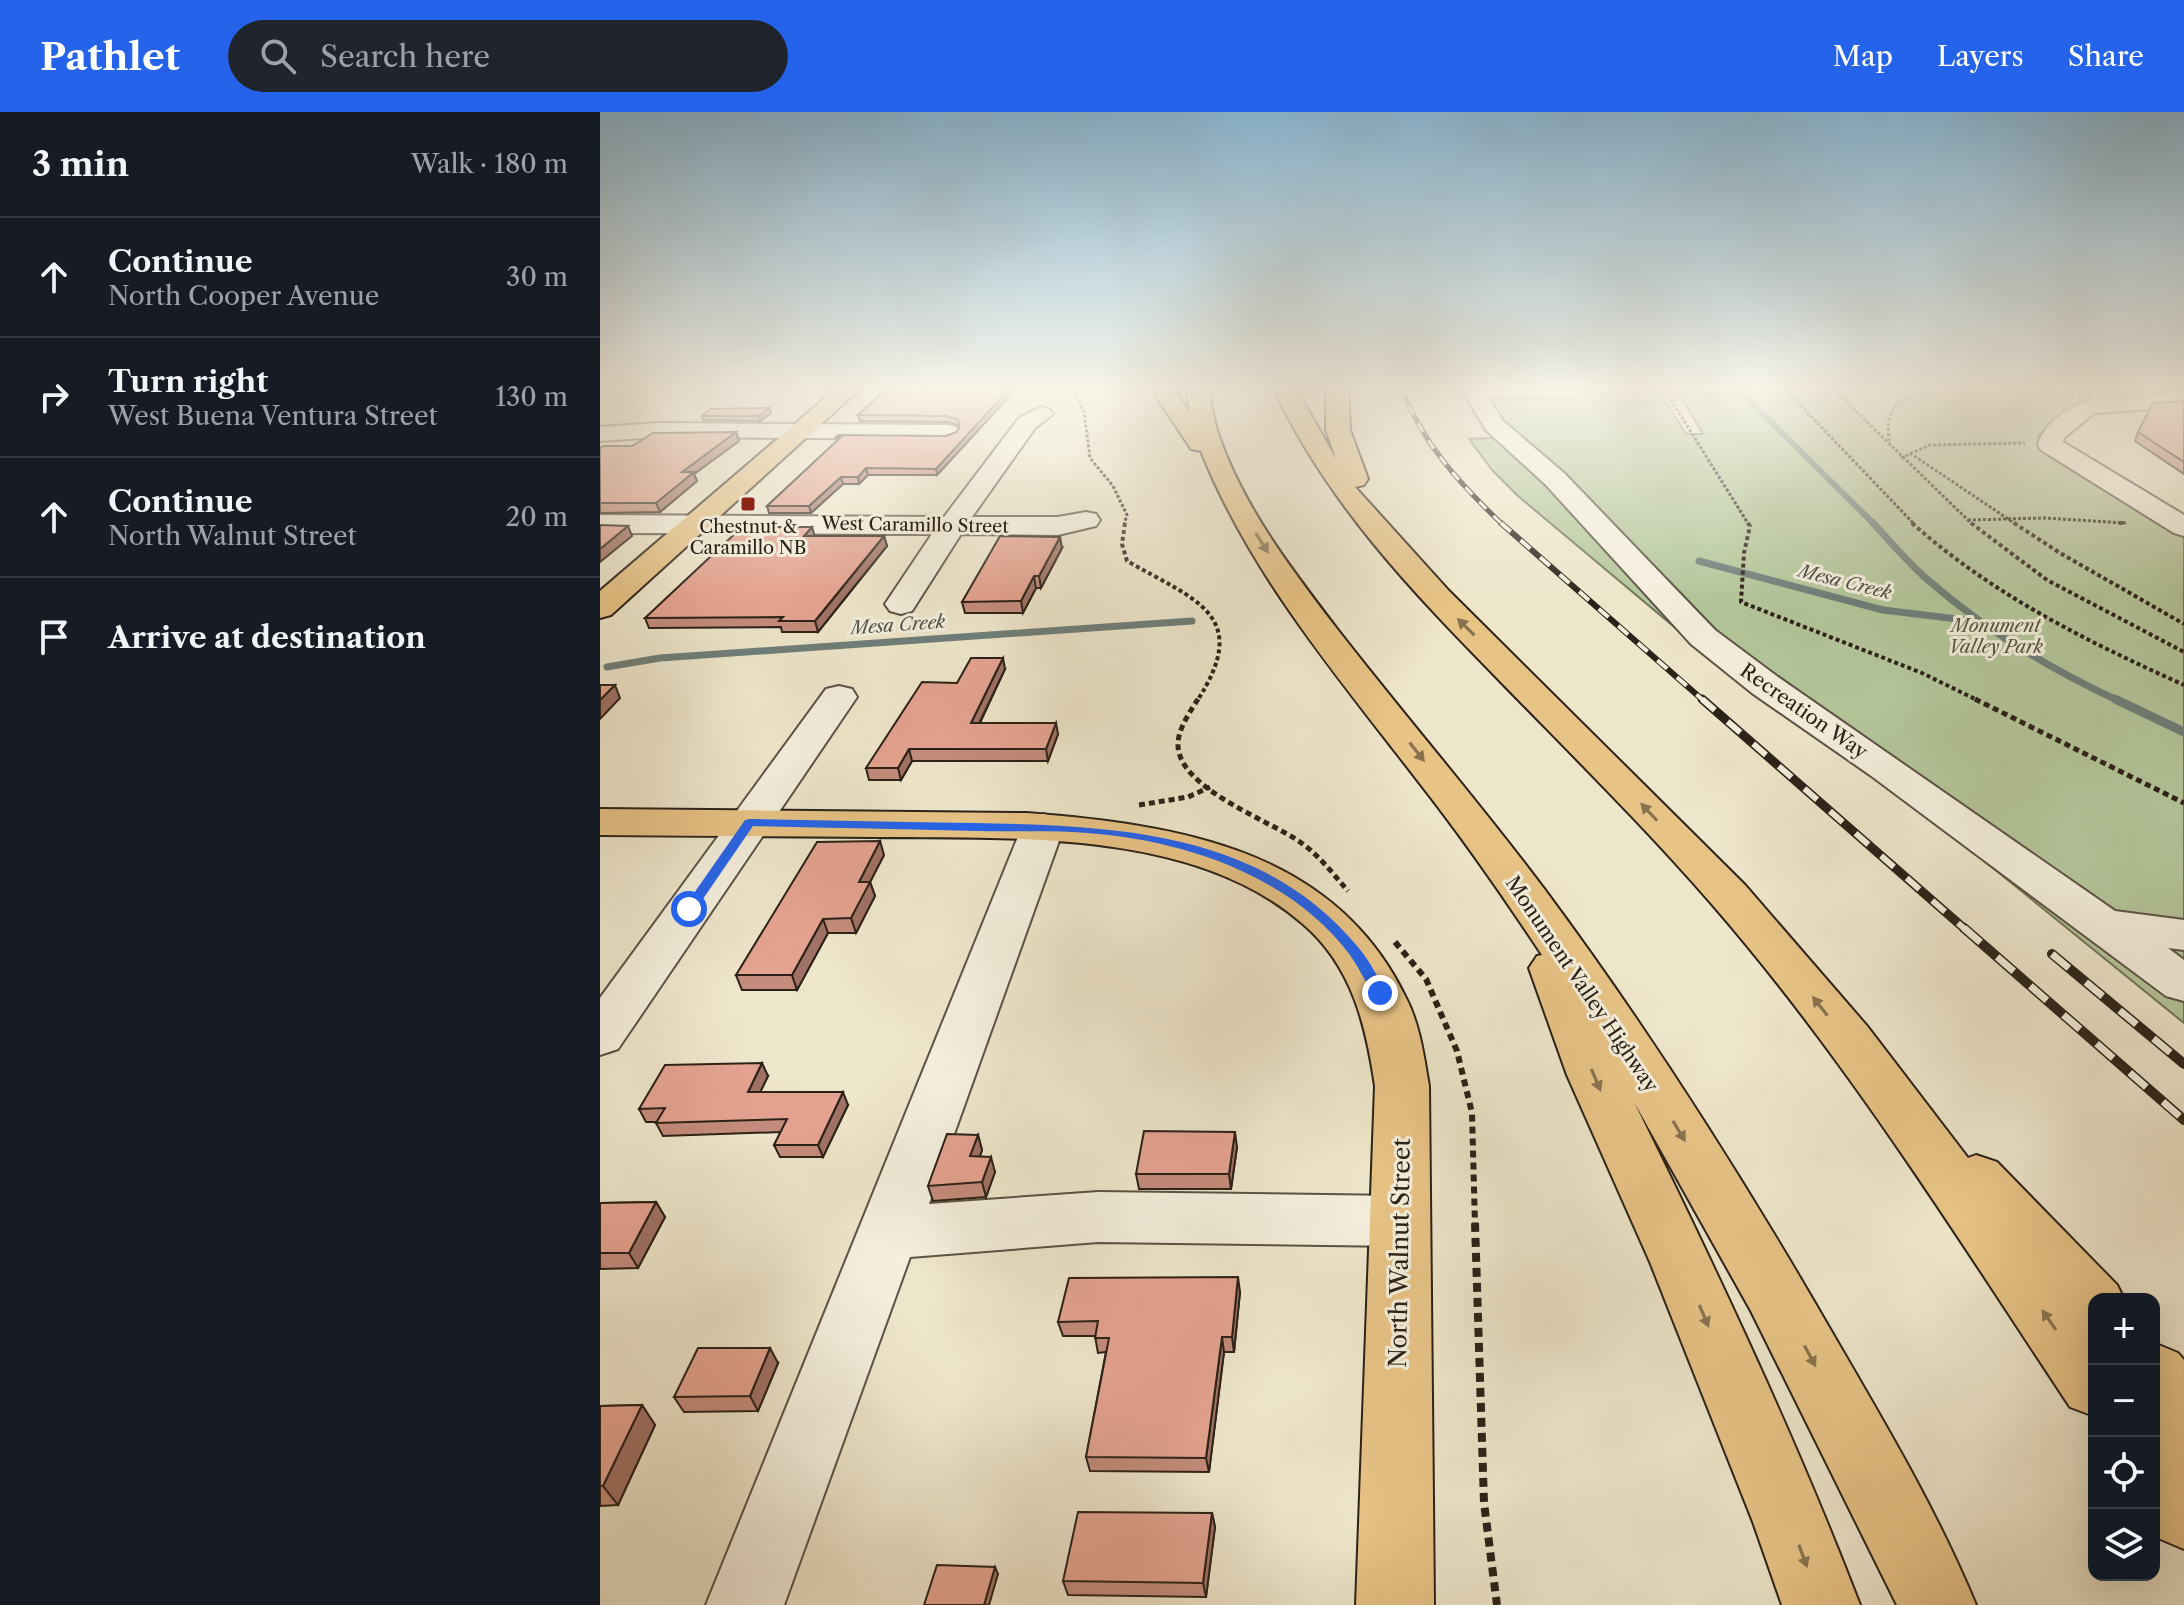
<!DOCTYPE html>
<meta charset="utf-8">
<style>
:root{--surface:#171b24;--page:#20242c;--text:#f1f3f6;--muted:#9ea1a6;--line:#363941;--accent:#2563eb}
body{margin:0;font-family:"Libre Caslon Text",serif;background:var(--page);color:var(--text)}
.controls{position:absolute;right:24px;bottom:24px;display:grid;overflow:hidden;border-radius:16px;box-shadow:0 8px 32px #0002}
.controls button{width:72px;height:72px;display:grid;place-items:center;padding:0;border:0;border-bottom:2px solid var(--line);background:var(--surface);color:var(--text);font:40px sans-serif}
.stop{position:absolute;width:24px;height:24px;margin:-18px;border:6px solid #2563eb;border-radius:50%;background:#fff}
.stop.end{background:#2563eb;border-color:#fff;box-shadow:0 2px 8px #0008}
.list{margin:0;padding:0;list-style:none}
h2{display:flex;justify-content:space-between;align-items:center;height:104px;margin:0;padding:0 32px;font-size:34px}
h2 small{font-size:26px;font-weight:400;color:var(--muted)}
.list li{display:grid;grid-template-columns:52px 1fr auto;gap:24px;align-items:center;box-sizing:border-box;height:120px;padding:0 32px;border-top:2px solid var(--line)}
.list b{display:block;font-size:30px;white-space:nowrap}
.list p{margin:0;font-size:26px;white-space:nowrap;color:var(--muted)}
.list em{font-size:26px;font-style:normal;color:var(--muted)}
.icon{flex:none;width:44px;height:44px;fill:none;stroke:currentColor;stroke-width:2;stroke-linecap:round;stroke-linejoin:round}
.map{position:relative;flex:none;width:1584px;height:1493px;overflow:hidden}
header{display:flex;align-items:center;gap:48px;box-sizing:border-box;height:112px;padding:0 40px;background:var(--accent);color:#fff}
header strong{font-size:38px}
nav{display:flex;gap:44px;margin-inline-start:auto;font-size:28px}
.search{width:560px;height:72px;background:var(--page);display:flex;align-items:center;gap:20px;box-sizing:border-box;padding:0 28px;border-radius:44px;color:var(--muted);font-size:30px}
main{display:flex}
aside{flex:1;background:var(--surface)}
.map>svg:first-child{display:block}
.green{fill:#b4c69b;stroke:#70745a;stroke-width:2}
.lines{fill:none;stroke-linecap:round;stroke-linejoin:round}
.stream-far2{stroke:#6e7f7a;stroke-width:6}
.stream-far1{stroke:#6e7f7a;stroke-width:7}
.stream{stroke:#6e7f7a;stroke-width:9}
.minor-casing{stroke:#5c5245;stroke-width:4}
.major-casing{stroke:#2b2118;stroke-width:4}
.highway-casing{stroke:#2b2118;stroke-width:4}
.path-far4{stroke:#2b2118;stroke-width:3;stroke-dasharray:3 2;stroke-linecap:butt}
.path-far3{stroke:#2b2118;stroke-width:4;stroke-dasharray:4 3;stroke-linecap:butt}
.path-far2{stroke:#2b2118;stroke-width:5;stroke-dasharray:6 4;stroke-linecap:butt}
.path-far1{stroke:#2b2118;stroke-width:6;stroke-dasharray:7 5;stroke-linecap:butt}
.path{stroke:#2b2118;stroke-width:8;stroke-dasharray:9 6;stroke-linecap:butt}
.minor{fill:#f4efdd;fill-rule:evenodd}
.major{fill:#e7c386;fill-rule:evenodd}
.highway{fill:#e7c386;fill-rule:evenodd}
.rail-far3-casing{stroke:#2b2118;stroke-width:5}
.rail-far2-casing{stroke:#2b2118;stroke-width:6}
.rail-far1-casing{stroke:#2b2118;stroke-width:9}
.rail-casing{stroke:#2b2118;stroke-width:10}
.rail-far3{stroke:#f4efdd;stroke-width:3;stroke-dasharray:10;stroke-linecap:butt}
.rail-far2{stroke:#f4efdd;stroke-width:4;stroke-dasharray:13;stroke-linecap:butt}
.rail-far1{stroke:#f4efdd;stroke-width:6;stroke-dasharray:17;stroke-linecap:butt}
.rail{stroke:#f4efdd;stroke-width:7;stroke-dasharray:22;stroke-linecap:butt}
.wall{fill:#c48c7c;stroke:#2b2118;stroke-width:2}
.shaded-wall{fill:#a07265;stroke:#2b2118;stroke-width:2}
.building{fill:#e4a390;stroke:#2b2118;stroke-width:2}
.oneway{fill:#89724f}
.route{fill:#2563eb}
.poi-dot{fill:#8f2418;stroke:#f4efdd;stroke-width:3}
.labels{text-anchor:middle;stroke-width:6;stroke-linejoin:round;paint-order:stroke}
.far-street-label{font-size:18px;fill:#2b2118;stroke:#f4efdd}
.far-poi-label{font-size:18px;fill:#2b2118;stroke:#f4efdd}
.far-water-label{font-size:18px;font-style:italic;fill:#4c5049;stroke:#f4efdd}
.far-park-label{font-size:18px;font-style:italic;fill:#54533f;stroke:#f4efdd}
.street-label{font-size:20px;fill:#2b2118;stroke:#f4efdd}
.near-street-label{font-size:24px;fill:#2b2118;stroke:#f4efdd}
</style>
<header>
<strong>Pathlet</strong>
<div class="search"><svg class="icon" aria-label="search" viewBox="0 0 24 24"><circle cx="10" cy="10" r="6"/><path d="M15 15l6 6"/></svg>Search here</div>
<nav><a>Map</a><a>Layers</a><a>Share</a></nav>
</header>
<main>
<aside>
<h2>3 min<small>Walk · 180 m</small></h2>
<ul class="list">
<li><svg class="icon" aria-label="ahead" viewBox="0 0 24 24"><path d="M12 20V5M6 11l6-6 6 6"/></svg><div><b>Continue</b><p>North Cooper Avenue</p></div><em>30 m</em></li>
<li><svg class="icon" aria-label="right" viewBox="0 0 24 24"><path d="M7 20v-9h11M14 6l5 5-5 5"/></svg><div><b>Turn right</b><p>West Buena Ventura Street</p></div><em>130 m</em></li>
<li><svg class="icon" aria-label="ahead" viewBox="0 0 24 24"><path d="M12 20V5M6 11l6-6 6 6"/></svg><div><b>Continue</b><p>North Walnut Street</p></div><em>20 m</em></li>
<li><svg class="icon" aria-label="arrive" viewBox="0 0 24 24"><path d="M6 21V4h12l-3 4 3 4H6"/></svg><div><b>Arrive at destination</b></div></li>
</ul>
</aside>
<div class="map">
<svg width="1584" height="1493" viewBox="0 0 1584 1493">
<rect width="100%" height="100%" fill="#eee6cb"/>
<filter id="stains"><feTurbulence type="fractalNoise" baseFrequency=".0025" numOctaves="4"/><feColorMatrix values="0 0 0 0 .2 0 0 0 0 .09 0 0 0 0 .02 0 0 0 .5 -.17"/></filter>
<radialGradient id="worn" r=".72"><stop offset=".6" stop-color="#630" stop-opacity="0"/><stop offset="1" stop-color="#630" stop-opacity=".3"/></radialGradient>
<!-- green -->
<path class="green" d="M 1075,275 L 1481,275 L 1478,294 L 1438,324 L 1443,337 L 1584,423 L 1584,911 L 1314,692 L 1079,519 L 918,384 L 893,359 L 869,327 L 916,325 L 884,287 L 1061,282 L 1086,322 L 1103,322 Z"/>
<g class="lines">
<!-- stream-far2 -->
<path class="stream-far2" d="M 1136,275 L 1275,413"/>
<!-- stream-far1 -->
<path class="stream-far1" d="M 1273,411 C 1291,430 1308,451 1328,468 C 1384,517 1452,558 1519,589
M 1099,449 L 1283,498 L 1382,510
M 7,555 L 60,546 L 592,509"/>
<!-- stream -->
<path class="stream" d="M 1515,587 L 1584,620"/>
<defs>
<path id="minor" d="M 860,275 L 882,275 L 903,309 L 964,361 L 1115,518 L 1178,565 L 1515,799 L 1584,808 L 1584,838 L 1568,836 L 1584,848 L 1584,889 L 1566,884 L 1270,663 L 1152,581 L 1091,532 L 946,373 L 886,318 Z
M 1482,275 L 1505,275 L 1515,284 L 1584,281 L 1584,295 L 1494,301 L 1464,326 L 1463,330 L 1584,403 L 1584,424 L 1574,421 L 1441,338 L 1438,333 C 1443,311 1472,292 1493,288 Z
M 441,295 L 449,297 L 453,302 L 435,316 L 372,405 L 458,405 L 486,400 L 496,402 L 500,408 L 496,414 L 458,423 L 361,422 L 312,499 L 301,502 L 290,499 L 285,492 L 332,422 L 0,421 L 0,403 L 344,405 L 419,306 Z
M 57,311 L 347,313 L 356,315 L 359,320 L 356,325 L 347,327 L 57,325 L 0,329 L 0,315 Z
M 239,574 L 252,577 L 257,585 L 18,937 L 0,943 L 0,886 L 226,577 Z
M 443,702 L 458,706 L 464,715 L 329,1092 L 498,1080 L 800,1084 L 822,1091 L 830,1109 L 822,1127 L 800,1134 L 498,1130 L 310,1145 L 184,1493 L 106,1493 L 422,715 L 428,706 Z"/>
<path id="major" d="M 238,275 L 262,275 L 11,503 L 0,506 L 0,479 Z
M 0,697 L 427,701 C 577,713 734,736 806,886 C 820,913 824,945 829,974 L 834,1493 L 756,1493 L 775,974 C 766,913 752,854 703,812 C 592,715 411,727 273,725 C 182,724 91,724 0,723 Z"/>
<path id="highway" d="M 550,275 L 572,275 L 590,301 L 586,275 L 608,275 C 612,291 613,309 619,324 C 644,397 695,462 741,522 C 808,608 879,690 945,778 C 1052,922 1148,1074 1237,1229 C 1287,1315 1338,1401 1376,1493 L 1297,1493 L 1151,1199 L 1034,990 C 1115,1155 1194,1321 1260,1493 L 1182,1493 L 1153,1410 L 1050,1150 L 967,963 L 929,856 L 937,844 L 942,843 C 903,784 862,725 818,669 C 738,565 650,462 601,339 L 591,337 Z
M 673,275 L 695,275 L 736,347 L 726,318 L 726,275 L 748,275 L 750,318 L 768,367 L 764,373 L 755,375 L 849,479 L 1145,773 L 1267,914 L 1368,1046 L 1376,1043 L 1397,1050 L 1517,1173 L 1524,1187 L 1494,1187 L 1494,1304 L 1470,1295 C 1356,1123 1246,946 1110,790 C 1043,713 970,641 899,568 C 811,478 726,390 673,275 Z
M 1554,1231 L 1578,1241 L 1584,1248 L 1584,1437 L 1558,1426 L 1554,1421 L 1554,1321 L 1557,1322 L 1554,1318 Z"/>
</defs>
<!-- minor casing -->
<use href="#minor" class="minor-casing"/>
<!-- major casing -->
<use href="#major" class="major-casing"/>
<!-- highway casing -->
<use href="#highway" class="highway-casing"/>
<!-- path-far4 -->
<path class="path-far4" d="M 473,275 L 484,300 L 490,346 L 513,374 L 527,403 L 524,413
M 1063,275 L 1149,413
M 1183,275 L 1315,413
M 1231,275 L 1373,413
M 1290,334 C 1282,286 1304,287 1344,275
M 1310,341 L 1417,413
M 1301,346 L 1330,333 L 1425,331
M 1368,408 L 1444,406 L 1526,411"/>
<!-- path-far3 -->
<path class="path-far3" d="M 525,411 L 522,432 L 527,449 C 595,488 653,503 597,589
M 1148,411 L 1150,414 L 1144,441 L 1141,490 L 1322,561 L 1379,589
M 1312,411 C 1393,483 1486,529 1584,573
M 1371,411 L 1447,468 L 1584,540
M 1414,411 L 1460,441 L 1584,512
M 1519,411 L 1526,411"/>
<!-- path-far2 -->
<path class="path-far2" d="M 598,587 C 590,600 578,617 578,632 C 577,676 669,708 700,730 C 719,743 733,762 748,779
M 1375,587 L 1584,691
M 539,693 L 588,685 L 610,675"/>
<!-- path-far1 -->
<path class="path-far1" d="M 795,830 L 826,867 L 857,939 L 872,1001 L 875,1113"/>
<!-- path -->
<path class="path" d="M 875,1111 L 884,1391 L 897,1493"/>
<!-- minor -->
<use href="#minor" class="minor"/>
<!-- major -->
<use href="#major" class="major"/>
<!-- highway -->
<use href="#highway" class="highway"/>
<defs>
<path id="rail-far3" d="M 801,275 C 822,331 860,372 903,413"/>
<path id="rail-far2" d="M 901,411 L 1104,589"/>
<path id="rail-far1" d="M 1102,587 L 1366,818"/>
<path id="rail" d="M 1364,816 L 1584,1008
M 1452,842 L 1584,952"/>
</defs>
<!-- rail-far3 casing -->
<use href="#rail-far3" class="rail-far3-casing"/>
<!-- rail-far2 casing -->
<use href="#rail-far2" class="rail-far2-casing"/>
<!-- rail-far1 casing -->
<use href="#rail-far1" class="rail-far1-casing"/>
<!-- rail casing -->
<use href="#rail" class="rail-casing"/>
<!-- rail-far3 -->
<use href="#rail-far3" class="rail-far3"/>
<!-- rail-far2 -->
<use href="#rail-far2" class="rail-far2"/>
<!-- rail-far1 -->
<use href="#rail-far1" class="rail-far1"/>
<!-- rail -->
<use href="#rail" class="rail"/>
</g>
<!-- wall -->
<path class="wall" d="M 289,275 L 416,275 L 416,277 L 337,363 L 268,363 L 259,372 L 243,372 L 211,401 L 169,401 L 167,394 L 237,329 L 236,325 L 346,324 L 357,320 L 359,315 L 359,313 L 348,310 L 260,309 L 258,303 Z
M 1562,275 L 1584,275 L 1584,278 L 1561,279 Z
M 1584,289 L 1584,362 L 1535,329 L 1538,320 Z
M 169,296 L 171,301 L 160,309 L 103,308 L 102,304 Z
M 136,320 L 139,329 L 94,362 L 97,369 L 60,400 L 0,401 L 0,336 L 32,334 Z
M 215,424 L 284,424 L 287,434 L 218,520 L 182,520 L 181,515 L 49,516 L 45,506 Z
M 462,436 L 441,476 L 436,476 L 423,501 L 365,501 L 362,490 Z
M 405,557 L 380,611 L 458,622 L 448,649 L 312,649 L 301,668 L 269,668 L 266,656 L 357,571 Z
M 284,743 L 270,770 L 275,784 L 256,821 L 228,821 L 197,878 L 142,878 L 136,863 Z
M 168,964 L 160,980 L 248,993 L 223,1045 L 180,1045 L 174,1033 L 181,1020 L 63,1024 L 56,1011 L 57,1010 L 46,1010 L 39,997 Z
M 378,1023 L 382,1038 L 380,1044 L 395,1060 L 386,1085 L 333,1089 L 328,1074 Z
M 637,1035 L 631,1077 L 539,1077 L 536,1062 Z
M 56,1090 L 65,1105 L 38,1156 L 0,1157 L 0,1091 Z
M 640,1180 L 634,1240 L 624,1240 L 609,1360 L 490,1359 L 486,1345 L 506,1240 L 498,1241 L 495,1224 L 463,1224 L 458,1210 Z
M 178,1251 L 158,1299 L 84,1300 L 74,1285 Z
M 42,1293 L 55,1313 L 18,1393 L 0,1394 L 0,1294 Z
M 612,1401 L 615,1415 L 606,1485 L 468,1483 L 463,1469 Z"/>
<!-- shaded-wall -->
<path class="shaded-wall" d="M 411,275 L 416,275 L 416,277 L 337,363 L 336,357 Z
M 169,296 L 171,301 L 160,309 L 159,304 Z
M 136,320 L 139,329 L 94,362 L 97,369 L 60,400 L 56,391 L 82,360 Z
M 266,356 L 268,363 L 259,372 L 258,365 Z
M 241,365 L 243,372 L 211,401 L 209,394 Z
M 28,414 L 32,424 L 0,450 L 0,437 Z
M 212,415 L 215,425 L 204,424 Z
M 284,424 L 287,434 L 218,520 L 215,509 Z
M 460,425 L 462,436 L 441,476 L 439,464 Z
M 434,464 L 436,476 L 423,501 L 421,489 Z
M 403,546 L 405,557 L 374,622 L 371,611 Z
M 15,573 L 20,586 L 0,607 L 0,588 Z
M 456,611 L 458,622 L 448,649 L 446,637 Z
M 309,637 L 312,649 L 301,668 L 298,656 Z
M 280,729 L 284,743 L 270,770 L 275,784 L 256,821 L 251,806 L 259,770 Z
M 223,807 L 228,821 L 197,878 L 192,863 Z
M 162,951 L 168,964 L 154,993 L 148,980 Z
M 243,980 L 248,993 L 223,1045 L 218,1033 Z
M 635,1020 L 637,1035 L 631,1077 L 629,1062 Z
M 378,1023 L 382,1038 L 375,1059 L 370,1044 Z
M 391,1045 L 395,1060 L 386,1085 L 382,1070 Z
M 56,1090 L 65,1105 L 38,1156 L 29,1141 Z
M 638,1165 L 640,1180 L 634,1240 L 632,1225 Z
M 622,1225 L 624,1240 L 609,1360 L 606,1346 Z
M 170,1236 L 178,1251 L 158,1299 L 150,1284 Z
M 42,1293 L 55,1313 L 18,1393 L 3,1374 Z
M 612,1401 L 615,1415 L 606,1485 L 603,1471 Z
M 395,1455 L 398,1462 L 389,1493 L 384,1493 Z"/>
<!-- building -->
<path class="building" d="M 289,275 L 411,275 L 336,357 L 266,356 L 258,365 L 241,365 L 209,394 L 167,394 L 241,325 L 236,325 L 238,323 L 346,324 L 357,320 L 360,312 L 357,307 L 346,304 L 258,303 Z
M 1584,289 L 1584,350 L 1538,320 L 1553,291 Z
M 169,296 L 159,304 L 102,304 L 110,297 Z
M 136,320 L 82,360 L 94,360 L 56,391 L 0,391 L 0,336 L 3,334 L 32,334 L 53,321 Z
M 0,413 L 28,414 L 0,437 Z
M 142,415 L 212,415 L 204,424 L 284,424 L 215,509 L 179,509 L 183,505 L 45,506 Z
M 400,424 L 460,425 L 439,464 L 434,464 L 421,489 L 362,490 Z
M 371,546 L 403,546 L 371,611 L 456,611 L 446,637 L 309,637 L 298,656 L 266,656 L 322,570 L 357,571 Z
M 0,573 L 15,573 L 0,588 Z
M 280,729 L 259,770 L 270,770 L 251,806 L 223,807 L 192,863 L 136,863 L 217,730 Z
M 162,951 L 148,980 L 243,980 L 218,1033 L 174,1033 L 187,1007 L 56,1011 L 65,996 L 39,997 L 65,953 Z
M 544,1019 L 635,1020 L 629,1062 L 536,1062 Z
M 347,1022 L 378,1023 L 370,1044 L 391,1045 L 382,1070 L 328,1074 Z
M 56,1090 L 29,1141 L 0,1141 L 0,1091 Z
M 638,1165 L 632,1225 L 622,1225 L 606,1346 L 486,1345 L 509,1226 L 495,1226 L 498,1209 L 458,1210 L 469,1166 Z
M 98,1236 L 170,1236 L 150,1284 L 74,1285 Z
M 42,1293 L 3,1374 L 0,1374 L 0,1294 Z
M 478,1400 L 612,1401 L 603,1471 L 463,1469 Z
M 337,1453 L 395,1455 L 384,1493 L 324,1493 Z"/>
<!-- one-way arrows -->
<defs><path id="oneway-solid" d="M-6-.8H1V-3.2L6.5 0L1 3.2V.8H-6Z" transform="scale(2)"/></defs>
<g class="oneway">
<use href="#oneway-solid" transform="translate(662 431) rotate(58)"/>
<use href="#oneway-solid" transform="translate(866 515) rotate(-135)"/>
<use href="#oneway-solid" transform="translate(817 640) rotate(52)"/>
<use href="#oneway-solid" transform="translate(1049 700) rotate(-133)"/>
<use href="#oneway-solid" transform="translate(1220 894) rotate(-128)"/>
<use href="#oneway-solid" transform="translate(996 968) rotate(67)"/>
<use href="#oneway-solid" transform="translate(1079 1019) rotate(59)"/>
<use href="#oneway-solid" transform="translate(1104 1204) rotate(67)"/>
<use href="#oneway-solid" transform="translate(1449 1208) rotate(-125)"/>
<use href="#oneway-solid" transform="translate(1210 1244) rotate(62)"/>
<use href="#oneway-solid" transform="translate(1203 1444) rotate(70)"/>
</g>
<!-- sky -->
<linearGradient id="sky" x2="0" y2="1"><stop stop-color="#89b8d6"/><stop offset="0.57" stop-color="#f7f4e8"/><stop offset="1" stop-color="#f7f4e8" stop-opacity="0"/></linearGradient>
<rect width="1584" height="484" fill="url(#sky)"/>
<!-- route -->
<path class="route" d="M 150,707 C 224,708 299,710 374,711 C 514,714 661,718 758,835 C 770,849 778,866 787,881 L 785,885 L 775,885 C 766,871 759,856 750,843 C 690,763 583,728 487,721 C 451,718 414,720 378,719 C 303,717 228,716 153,714 L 94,800 L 85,800 L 85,794 L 145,708 Z"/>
<!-- markers -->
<rect class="poi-dot" x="140" y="384" width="16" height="16" rx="4"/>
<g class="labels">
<!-- far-street labels -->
<g class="far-street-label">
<text transform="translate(315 413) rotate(1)" y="6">West Caramillo Street</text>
</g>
<!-- far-poi labels -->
<g class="far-poi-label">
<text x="148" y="421">Chestnut &amp;<tspan x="148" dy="21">Caramillo NB</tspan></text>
</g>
<!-- far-water labels -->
<g class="far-water-label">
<text transform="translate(1245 470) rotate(14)" y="6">Mesa Creek</text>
<text transform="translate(298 513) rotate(-4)" y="6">Mesa Creek</text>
</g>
<!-- far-park labels -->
<g class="far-park-label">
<text x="1396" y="520">Monument<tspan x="1396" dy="21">Valley Park</tspan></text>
</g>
<!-- street labels -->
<g class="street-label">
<text transform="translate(1204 599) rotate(35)" y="7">Recreation Way</text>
<text transform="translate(982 872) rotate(56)" y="7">Monument Valley Highway</text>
</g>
<!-- near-street labels -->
<g class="near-street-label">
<text transform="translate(800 1141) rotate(-89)" y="8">North Walnut Street</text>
</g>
</g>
<rect width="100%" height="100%" filter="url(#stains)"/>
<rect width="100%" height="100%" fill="url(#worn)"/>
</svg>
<div class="controls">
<button>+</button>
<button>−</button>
<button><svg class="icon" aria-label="locate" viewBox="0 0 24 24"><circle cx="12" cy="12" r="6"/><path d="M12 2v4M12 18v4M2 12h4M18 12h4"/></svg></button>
<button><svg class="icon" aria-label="layers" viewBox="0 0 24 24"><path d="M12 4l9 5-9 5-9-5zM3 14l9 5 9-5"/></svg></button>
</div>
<div class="stop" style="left:89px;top:797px"></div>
<div class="stop end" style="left:780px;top:881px"></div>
</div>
</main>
